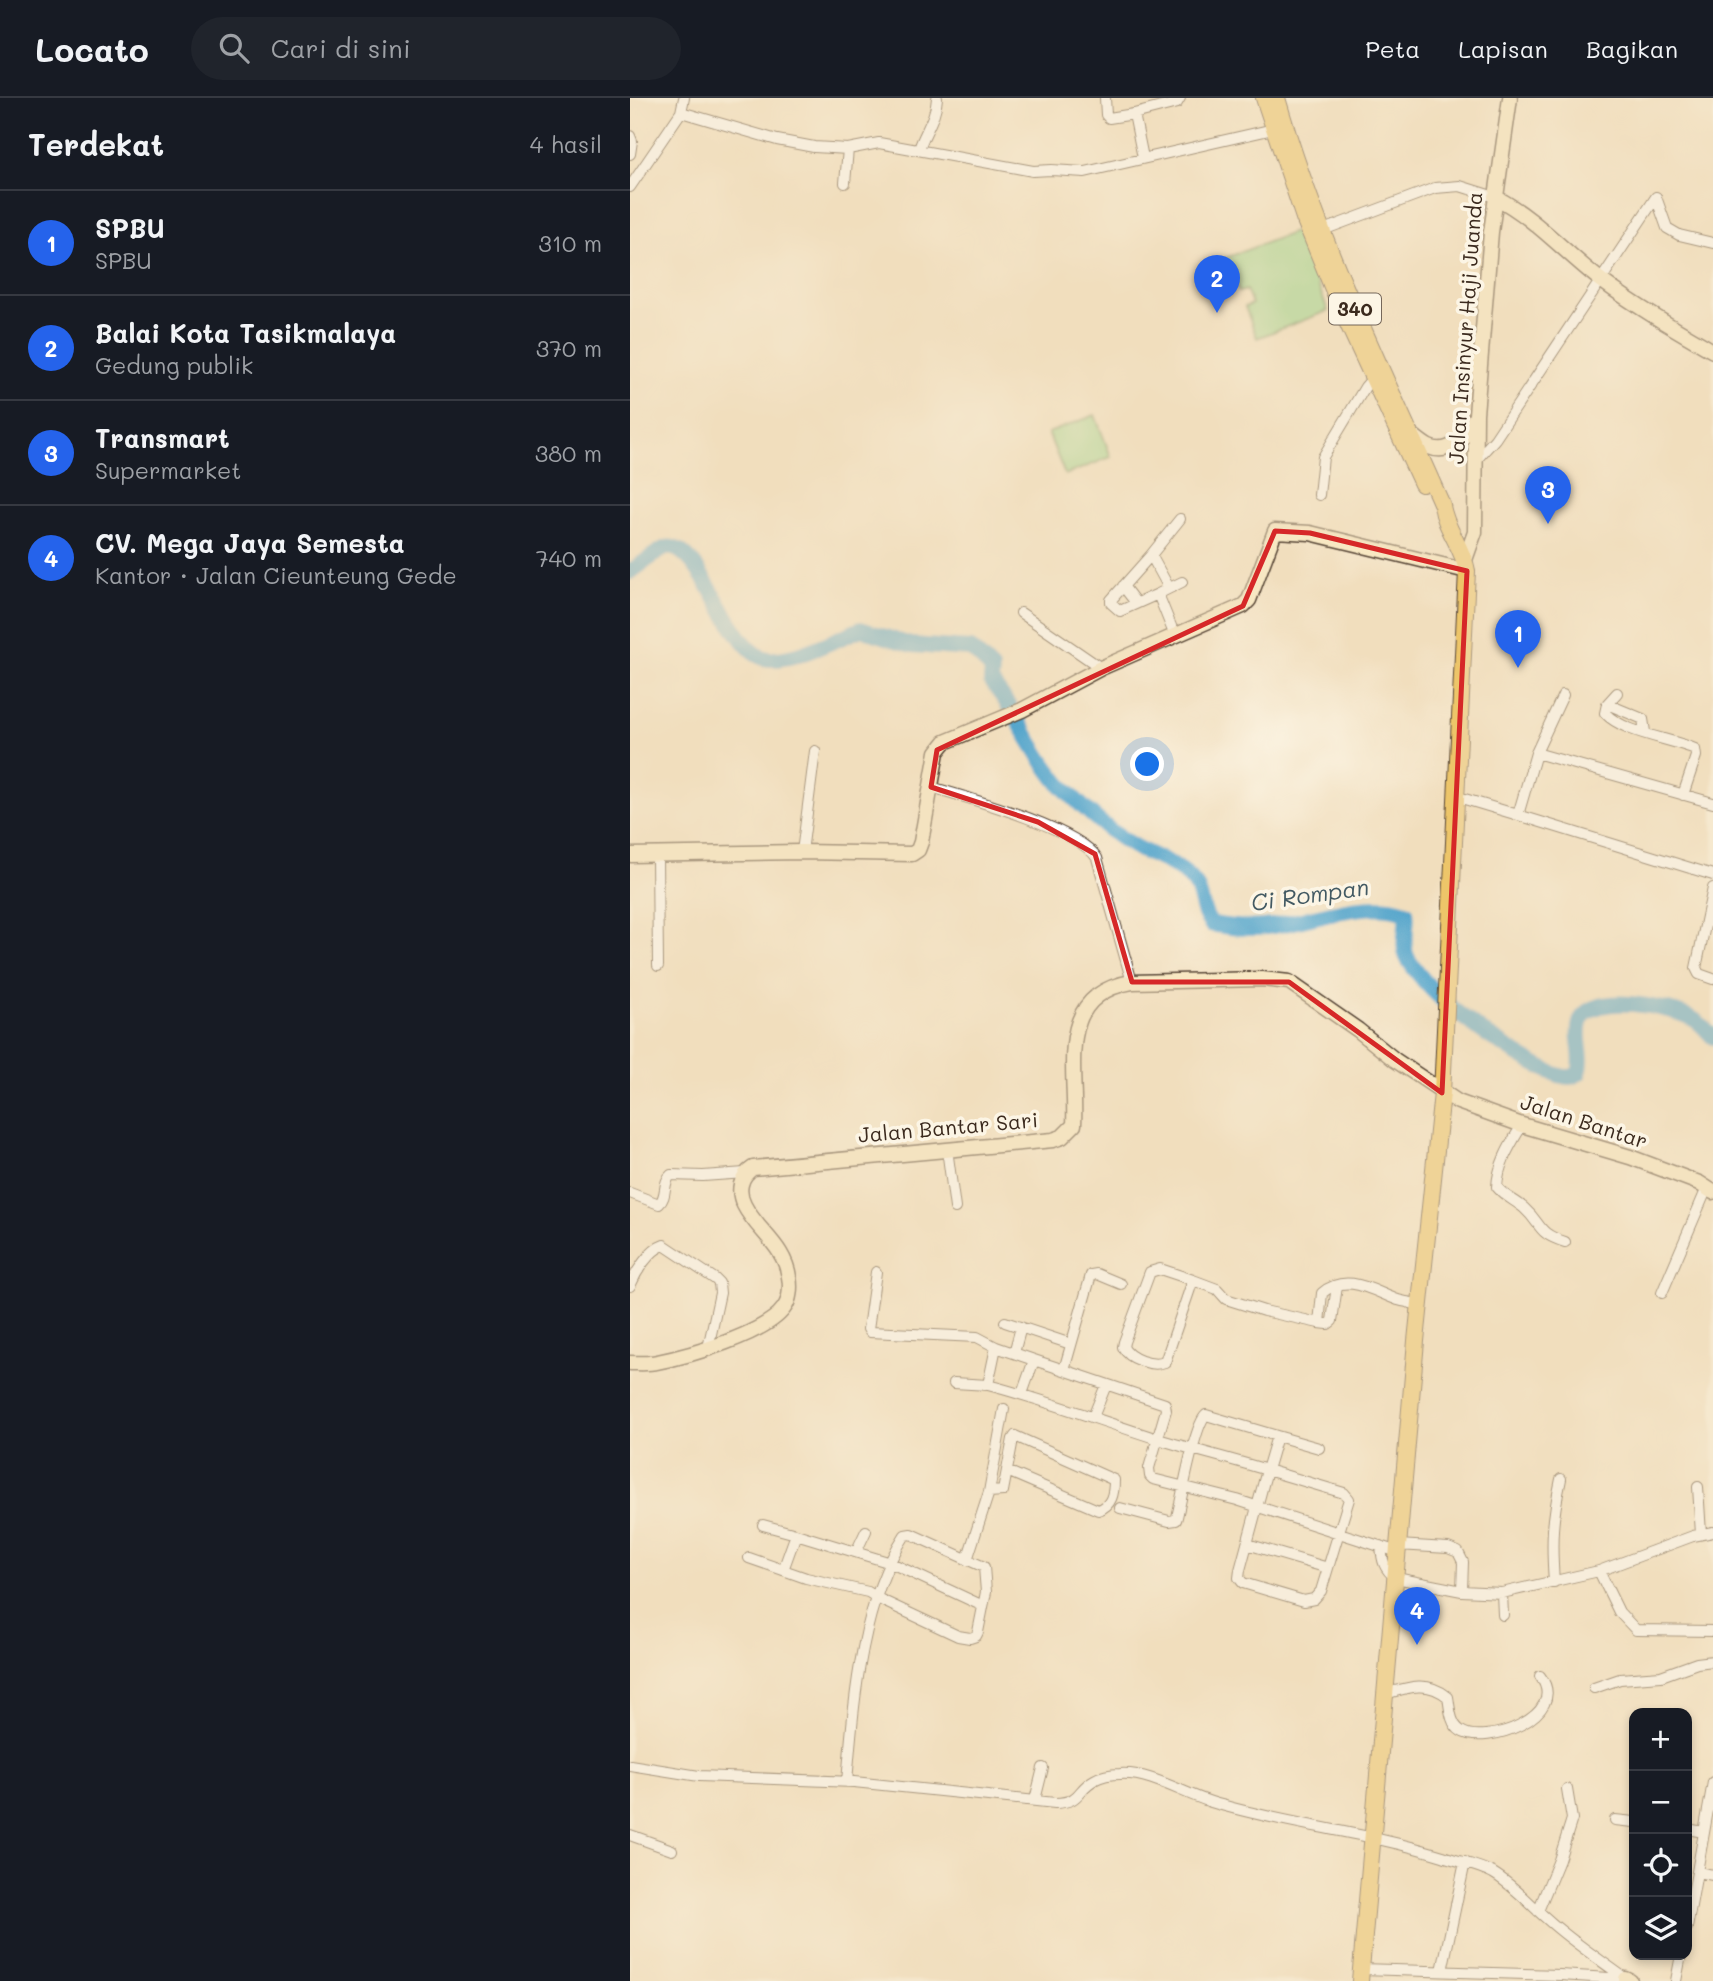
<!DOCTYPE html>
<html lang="id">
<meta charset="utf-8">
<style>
:root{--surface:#171b24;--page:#20242c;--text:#f1f3f6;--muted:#9ea1a6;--line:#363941;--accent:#2563eb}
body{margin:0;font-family:Mali,sans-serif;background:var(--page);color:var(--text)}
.controls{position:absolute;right:21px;bottom:21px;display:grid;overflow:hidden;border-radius:14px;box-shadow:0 4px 10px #0003}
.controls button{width:63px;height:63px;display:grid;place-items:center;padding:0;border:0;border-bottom:2px solid var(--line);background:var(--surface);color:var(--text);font:35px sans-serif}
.you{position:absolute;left:518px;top:667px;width:24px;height:24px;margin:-18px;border:5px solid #fff;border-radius:50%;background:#1a73e8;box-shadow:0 0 0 10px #1a73e833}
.badge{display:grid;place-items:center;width:46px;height:46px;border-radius:50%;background:var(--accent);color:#fff;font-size:23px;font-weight:700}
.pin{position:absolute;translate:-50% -58px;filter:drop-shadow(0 2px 4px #0008)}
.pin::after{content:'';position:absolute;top:37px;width:24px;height:21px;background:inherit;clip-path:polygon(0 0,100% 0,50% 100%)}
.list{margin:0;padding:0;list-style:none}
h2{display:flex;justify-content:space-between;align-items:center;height:91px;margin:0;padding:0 28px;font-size:30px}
h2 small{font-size:23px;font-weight:400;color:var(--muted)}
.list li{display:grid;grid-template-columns:46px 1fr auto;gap:21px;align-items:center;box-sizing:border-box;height:105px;padding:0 28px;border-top:2px solid var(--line)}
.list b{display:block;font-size:26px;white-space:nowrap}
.list p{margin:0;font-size:23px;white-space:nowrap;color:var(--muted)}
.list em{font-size:23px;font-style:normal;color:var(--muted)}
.icon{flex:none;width:38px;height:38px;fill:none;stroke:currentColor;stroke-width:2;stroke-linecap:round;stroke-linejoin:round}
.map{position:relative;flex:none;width:1083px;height:1883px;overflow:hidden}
header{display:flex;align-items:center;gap:42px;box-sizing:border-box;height:98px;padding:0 35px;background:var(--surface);border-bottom:2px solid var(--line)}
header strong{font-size:33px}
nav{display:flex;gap:38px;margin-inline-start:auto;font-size:24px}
.search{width:490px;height:63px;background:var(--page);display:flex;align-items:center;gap:18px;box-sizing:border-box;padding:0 24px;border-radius:38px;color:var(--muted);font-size:26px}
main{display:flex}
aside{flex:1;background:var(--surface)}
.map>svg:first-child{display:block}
.green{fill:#96d389;stroke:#687e54;stroke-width:2}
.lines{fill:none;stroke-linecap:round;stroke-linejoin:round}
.river{stroke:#4fa3cb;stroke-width:16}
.street-casing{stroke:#564536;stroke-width:12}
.secondary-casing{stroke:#564536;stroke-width:17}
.primary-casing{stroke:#564536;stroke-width:18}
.street{stroke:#fff;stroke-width:10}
.secondary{stroke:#f8e8c3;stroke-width:14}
.primary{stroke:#edc569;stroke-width:16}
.marked{fill:none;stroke:#d62828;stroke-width:5;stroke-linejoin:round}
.labels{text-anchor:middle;stroke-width:7;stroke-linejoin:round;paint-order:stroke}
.shield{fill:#fcf5e5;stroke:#75675a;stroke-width:2}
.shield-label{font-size:19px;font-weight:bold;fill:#3b2a1e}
.street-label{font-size:21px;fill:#3b2a1e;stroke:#fcf5e5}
.water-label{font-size:23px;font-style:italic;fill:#435a63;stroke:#fcf5e5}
</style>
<header>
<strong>Locato</strong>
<div class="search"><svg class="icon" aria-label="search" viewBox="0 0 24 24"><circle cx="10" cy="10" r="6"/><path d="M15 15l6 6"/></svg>Cari di sini</div>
<nav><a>Peta</a><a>Lapisan</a><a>Bagikan</a></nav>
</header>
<main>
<aside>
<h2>Terdekat<small>4 hasil</small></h2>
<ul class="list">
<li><span class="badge">1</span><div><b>SPBU</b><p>SPBU</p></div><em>310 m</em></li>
<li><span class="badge">2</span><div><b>Balai Kota Tasikmalaya</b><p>Gedung publik</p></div><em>370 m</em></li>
<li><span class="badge">3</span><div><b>Transmart</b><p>Supermarket</p></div><em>380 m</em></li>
<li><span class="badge">4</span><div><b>CV. Mega Jaya Semesta</b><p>Kantor · Jalan Cieunteung Gede</p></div><em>740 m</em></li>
</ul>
</aside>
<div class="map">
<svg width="1083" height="1883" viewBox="0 0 1083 1883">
<rect width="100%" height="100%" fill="#fcf5e5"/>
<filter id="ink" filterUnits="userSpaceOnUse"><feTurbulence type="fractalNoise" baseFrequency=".0143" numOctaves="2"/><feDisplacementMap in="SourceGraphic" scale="14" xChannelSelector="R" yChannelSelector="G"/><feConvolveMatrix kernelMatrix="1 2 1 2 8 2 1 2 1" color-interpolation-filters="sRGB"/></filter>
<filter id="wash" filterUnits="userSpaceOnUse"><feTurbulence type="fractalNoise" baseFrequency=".00686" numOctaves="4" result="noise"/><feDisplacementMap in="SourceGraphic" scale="28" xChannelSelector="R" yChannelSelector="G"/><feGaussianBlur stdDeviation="1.57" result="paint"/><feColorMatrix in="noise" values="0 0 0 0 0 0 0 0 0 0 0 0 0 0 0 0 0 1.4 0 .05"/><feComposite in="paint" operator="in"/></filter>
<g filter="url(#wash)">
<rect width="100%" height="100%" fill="#f1debd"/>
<!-- green -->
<path class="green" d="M 667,133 L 698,213 L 627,240 L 615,209 L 622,206 L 616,192 L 609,194 L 595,160 Z
M 465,317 L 481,359 L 435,377 L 418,335 Z"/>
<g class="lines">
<!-- river -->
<path class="river" d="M 0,474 C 9,468 28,453 36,450 C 71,442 101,558 139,561 C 166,563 206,541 231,531 L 281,547 L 341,551 L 362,571 L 361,584 C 388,615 403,655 430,686 C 452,709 476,732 503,748 C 522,759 543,763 559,779 C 574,792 569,812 581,826 C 598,829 617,831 635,829 C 678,824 735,799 776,814 C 779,829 770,847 778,861 C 790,881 811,902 829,916 C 846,930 920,981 939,979 C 943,979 946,977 949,975 C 955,958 944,939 951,922 C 964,893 1041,909 1063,921 C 1070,924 1077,933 1083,939"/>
</g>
</g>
<g filter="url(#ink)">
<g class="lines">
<defs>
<path id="street" d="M 475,0 L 476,17 L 479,20 L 504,16 L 513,60
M 51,14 L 147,42 L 184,49 L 218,51 L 249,45 L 403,73 L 421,72 L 455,74 L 648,30
M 504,16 L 547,5 L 550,0
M 0,38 L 2,43 L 0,56
M 289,51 C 295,33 306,20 307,0
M 215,85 L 218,51
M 0,89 L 51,14 L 54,0
M 693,132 L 805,90 L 830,88 L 865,99
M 847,361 L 865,341 L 1026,99 L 1037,130 L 1049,137 L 1083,145
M 689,397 L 693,359 L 735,289 L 742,281
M 521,457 L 481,502 L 481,505 L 490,513 L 528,496
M 493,488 L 506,505
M 539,490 L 521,457 L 550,421
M 391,515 L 471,570
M 545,538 L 528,496 L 552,484
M 987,595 L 977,606 L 975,615 C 993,635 1039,640 1065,651 L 1066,658 L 1053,697
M 933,597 L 906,655 L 888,717 L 1083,777
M 977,606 L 1013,621 L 1015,634
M 906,655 L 1083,705
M 301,689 C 338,700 448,730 467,760 L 502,884
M 828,699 L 888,717
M 172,754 L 185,653
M 27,756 L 28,868
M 1083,790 L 1066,870 L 1069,876 L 1083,881
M 892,1027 C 880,1047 868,1066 867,1089 C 875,1099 885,1102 894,1110 C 913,1127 906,1135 935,1144
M 317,1051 L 325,1110
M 0,1095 L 29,1106 C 38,1098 32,1084 41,1077 L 73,1078 L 115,1075
M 246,1174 L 238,1231 L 240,1234 L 347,1239 L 366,1249 L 404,1262
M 563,1182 L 530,1171 L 520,1174 L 494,1244 L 493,1249 C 499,1261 522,1269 535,1264 L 563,1182 L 587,1191 L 596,1201 L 634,1213 L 689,1225 L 692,1195 C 717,1174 743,1193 768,1202 C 775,1204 783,1205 790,1207
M 491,1186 L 467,1176 L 461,1177 L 434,1272 L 535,1306 L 536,1312 L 519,1370 L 520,1378 L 523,1381 L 607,1402 L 768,1454
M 0,1188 C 6,1174 19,1152 34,1147 L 85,1181 L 89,1185 L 90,1195 L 78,1250
M 1032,1195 L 1077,1090
M 375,1224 L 441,1246
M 689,1225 L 698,1226 L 702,1223 L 707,1188
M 366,1249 L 358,1287 C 415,1302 471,1323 528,1341 C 564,1352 601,1361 637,1372 L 610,1472 L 609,1480 L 613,1485 L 674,1503 L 684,1501 L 691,1493 L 719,1401 L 714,1395 L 637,1372 L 647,1338 L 576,1317 C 564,1327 552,1400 547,1419 L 546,1422 L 539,1423 L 490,1410
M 384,1255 L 391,1229
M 324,1285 L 358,1287
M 392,1296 L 404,1262 L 434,1272
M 463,1319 L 476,1287
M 647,1338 L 689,1350
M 1068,1389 L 1071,1436
M 359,1394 L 374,1311
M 133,1427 L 166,1436
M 617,1446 L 698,1470
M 768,1447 L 818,1450 L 828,1454 L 833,1464 L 832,1493
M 751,1448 C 752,1463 754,1471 766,1480 L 832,1493 L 872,1495 L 969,1473 L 1063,1438 L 1083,1434
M 226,1454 L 236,1433
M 119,1460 L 176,1480 L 238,1494 L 251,1502 L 328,1538 L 340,1540 L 346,1538 L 348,1534 L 356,1494 L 354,1469 L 281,1436 L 275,1437 C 230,1507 224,1603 217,1684
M 337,1462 L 359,1394 L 373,1393 L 383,1341 L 385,1338 L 484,1382 C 484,1395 482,1408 468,1412 L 377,1373
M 153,1472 L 166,1436 L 261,1465 L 353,1508
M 969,1473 L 989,1514 L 1006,1532 L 1083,1533
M 924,1484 C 921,1442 922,1422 931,1381
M 872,1495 L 873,1517
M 964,1590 L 990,1581 L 1031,1578 L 1067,1565 L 1083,1563
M 755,1596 C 778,1589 798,1582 818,1599 C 820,1610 820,1626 831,1633 C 855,1649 941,1618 910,1578
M 0,1667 L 69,1678 L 224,1684 L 425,1705 C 452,1704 446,1692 464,1682 C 471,1678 481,1676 490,1676 C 520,1674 552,1695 581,1704 C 657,1727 737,1734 813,1758 C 830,1764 848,1767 863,1775 C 883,1787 899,1805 916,1820 C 941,1843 969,1861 996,1881
M 405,1702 L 413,1670
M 985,1722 L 1004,1724
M 1057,1731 L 1074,1734
M 0,1737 L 42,1752
M 1067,1774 L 1083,1777
M 908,1813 L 929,1762 L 942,1721 L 937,1691
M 1057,1830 L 1083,1684
M 731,1871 L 930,1877 L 996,1881
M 812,1873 L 835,1764
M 1046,1883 L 1051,1857"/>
<path id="secondary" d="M 865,99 C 906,120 936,156 972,183 C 1007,209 1045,231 1083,253
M 780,335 C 786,340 793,346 799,349 C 820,358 837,338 844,321
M 835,462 L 845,434 L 846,316 L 861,134 L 880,0
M 0,757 L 172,754 L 282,756 L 288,752 L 291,744 L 307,654 L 315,644 L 392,612 L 471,570 L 613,508 L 619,502 L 645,433 L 680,435 L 837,473
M 0,1265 C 9,1265 18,1266 27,1264 C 58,1258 136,1236 154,1210 C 160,1202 161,1189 159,1179 C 155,1148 127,1133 114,1107 C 107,1093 110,1078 123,1070 L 423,1042 L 432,1039 L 444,1027 C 447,971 424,897 502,884 L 632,881 L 659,884 L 728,932 L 765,962 L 828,1004 L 892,1027 L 1000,1059 L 1069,1085 L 1083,1094
M 996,1881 L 1000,1883"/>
<path id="primary" d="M 634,0 L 674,120 L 712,213 L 792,386
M 647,0 C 687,141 753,273 812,407 C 815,431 833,449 837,473 L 812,995 L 786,1243 L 730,1883"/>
</defs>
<!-- street casing -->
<use href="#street" class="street-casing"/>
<!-- secondary casing -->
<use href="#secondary" class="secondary-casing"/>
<!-- primary casing -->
<use href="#primary" class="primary-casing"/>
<!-- street -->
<use href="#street" class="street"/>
<!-- secondary -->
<use href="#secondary" class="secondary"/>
<!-- primary -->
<use href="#primary" class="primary"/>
</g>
</g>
<!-- marked area -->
<path d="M0 0H1083V1883H0ZM 645,433 L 680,435 L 837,473 L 812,995 L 659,884 L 502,884 L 465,756 L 408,724 L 301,689 L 307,652 L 613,508 Z" fill="#f1debd" fill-opacity=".55" fill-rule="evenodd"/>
<path class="marked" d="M 645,433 L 680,435 L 837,473 L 812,995 L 659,884 L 502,884 L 465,756 L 408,724 L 301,689 L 307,652 L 613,508 Z"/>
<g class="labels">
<!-- shield labels -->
<rect class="shield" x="699" y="195.5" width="52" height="31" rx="5"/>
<g class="shield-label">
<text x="725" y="218">340</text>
</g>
<!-- street labels -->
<g class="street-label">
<text transform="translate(836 230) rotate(-86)" y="7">Jalan Insinyur Haji Juanda</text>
<text transform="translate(954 1024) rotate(18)" y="7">Jalan Bantar</text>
<text transform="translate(318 1030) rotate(-5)" y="7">Jalan Bantar Sari</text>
</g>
<!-- water labels -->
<g class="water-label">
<text transform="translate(680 797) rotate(-8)" y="8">Ci Rompan</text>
</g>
</g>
</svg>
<div class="controls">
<button>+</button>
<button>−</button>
<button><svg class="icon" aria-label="locate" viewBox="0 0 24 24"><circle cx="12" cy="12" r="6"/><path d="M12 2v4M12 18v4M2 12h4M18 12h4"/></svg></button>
<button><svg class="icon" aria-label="layers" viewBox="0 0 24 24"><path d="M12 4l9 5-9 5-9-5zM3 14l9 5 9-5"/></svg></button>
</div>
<div class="you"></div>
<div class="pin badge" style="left:888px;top:570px">1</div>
<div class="pin badge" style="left:587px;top:215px">2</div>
<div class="pin badge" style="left:918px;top:426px">3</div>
<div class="pin badge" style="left:787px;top:1547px">4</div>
</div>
</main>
